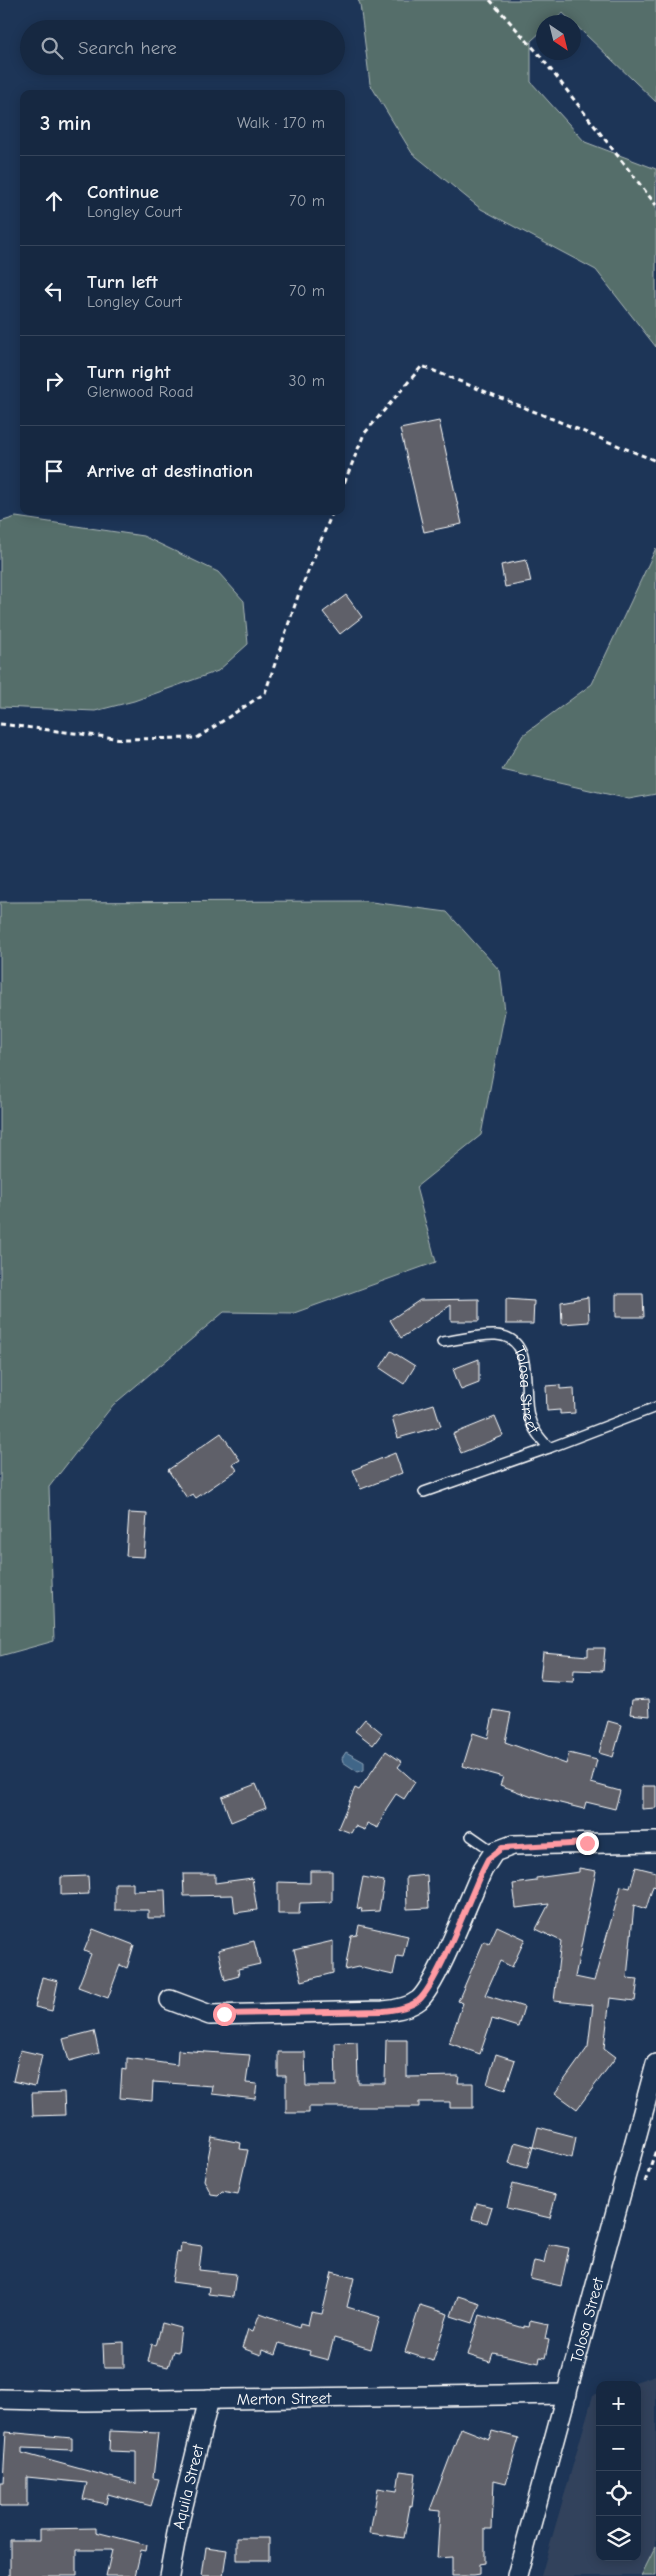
<!DOCTYPE html>
<meta charset="utf-8">
<style>
:root{--surface:#162841;--page:#23344c;--text:#f1f3f6;--muted:#9ea6b1;--line:#35445a}
body{margin:0;font-family:"Comic Neue",sans-serif;background:var(--page);color:var(--text)}
.controls{position:absolute;right:15px;bottom:15px;display:grid;overflow:hidden;border-radius:10px;box-shadow:0 2px 12px #0003}
.controls button{width:45px;height:45px;display:grid;place-items:center;padding:0;border:0;border-bottom:1px solid var(--line);background:var(--surface);color:var(--text);font:25px sans-serif}
.compass{position:absolute;left:536px;top:15px;width:45px;height:45px;border-radius:50%;background:var(--surface);box-shadow:0 2px 12px #0003;rotate:145deg}
.stop{position:absolute;width:15px;height:15px;margin:-11px;border:4px solid #ff9aa2;border-radius:50%;background:#fff}
.stop.end{background:#ff9aa2;border-color:#fff;box-shadow:0 1px 5px #0008}
.list{margin:0;padding:0;list-style:none}
h2{display:flex;justify-content:space-between;align-items:center;height:65px;margin:0;padding:0 20px;font-size:21px}
h2 small{font-size:16px;font-weight:400;color:var(--muted)}
.list li{display:grid;grid-template-columns:32px 1fr auto;gap:15px;align-items:center;box-sizing:border-box;height:90px;padding:0 20px;border-top:1px solid var(--line)}
.list b{display:block;font-size:19px;white-space:nowrap}
.list p{margin:0;font-size:16px;white-space:nowrap;color:var(--muted)}
.list em{font-size:16px;font-style:normal;color:var(--muted)}
.icon{flex:none;width:28px;height:28px;fill:none;stroke:currentColor;stroke-width:2;stroke-linecap:round;stroke-linejoin:round}
.map{position:relative;flex:none;width:656px;height:2576px;overflow:hidden}
.search{position:absolute;background:var(--surface);box-shadow:0 2px 12px #0003;left:20px;top:20px;width:325px;height:55px;display:flex;align-items:center;gap:12px;box-sizing:border-box;padding:0 18px;border-radius:28px;color:var(--muted);font-size:19px}
.panel{position:absolute;background:var(--surface);box-shadow:0 2px 12px #0003;left:20px;top:90px;width:325px;height:425px;border-radius:10px}
.map>svg:first-child{display:block}
.built{fill:#31425c}
.green{fill:#546e6b;stroke:#aab6b5}
.water{fill:#416688;stroke:#8da3b8}
.building{fill:#5f6169;stroke:#fff}
.lines{fill:none;stroke-linecap:round;stroke-linejoin:round}
.lane-casing{stroke:#fff;stroke-width:12}
.street-casing{stroke:#fff;stroke-width:22}
.path{stroke:#fff;stroke-width:3;stroke-dasharray:5 4;stroke-linecap:butt}
.lane{stroke:#1d3557;stroke-width:9}
.street{stroke:#1d3557;stroke-width:19}
.route{stroke:#ff9aa2;stroke-width:6}
.labels{text-anchor:middle;stroke-width:5;stroke-linejoin:round;paint-order:stroke}
.street-label{font-size:16px;fill:#fff;stroke:#1d3557}
</style>
<div class="map">
<svg width="656" height="2576" viewBox="0 0 656 2576">
<rect width="100%" height="100%" fill="#1d3557"/>
<filter id="ink" filterUnits="userSpaceOnUse"><feTurbulence type="fractalNoise" baseFrequency=".02" numOctaves="2"/><feDisplacementMap in="SourceGraphic" scale="10" xChannelSelector="R" yChannelSelector="G"/><feConvolveMatrix kernelMatrix="1 2 1 2 8 2 1 2 1" color-interpolation-filters="sRGB"/></filter>
<g filter="url(#ink)">
<!-- built -->
<path class="built" d="M 656,2375 L 656,2576 L 541,2576 L 593,2395 L 600,2393 L 600,2557 L 637,2557 L 637,2385 L 626,2385 Z"/>
<!-- green -->
<path class="green" d="M 358,0 L 656,0 L 656,102 L 563,13 L 552,22 L 544,22 L 543,30 L 531,41 L 531,82 L 585,142 L 656,169 L 656,347 L 596,270 L 481,209 L 412,153 L 370,84 L 360,4 Z
M 16,517 L 143,536 L 218,572 L 244,601 L 248,644 L 218,671 L 134,701 L 95,711 L 0,707 L 0,522 Z
M 656,548 L 656,794 L 629,799 L 502,770 L 523,735 L 592,684 Z
M 364,901 L 447,912 L 500,971 L 505,1011 L 481,1135 L 416,1187 L 436,1262 L 294,1313 L 224,1312 L 113,1405 L 49,1487 L 54,1641 L 0,1656 L 0,902 Z
M 656,2546 L 656,2576 L 641,2576 Z"/>
<!-- water -->
<path class="water" d="M 346,1752 L 364,1762 L 364,1770 L 358,1772 L 343,1762 L 342,1758 Z"/>
<!-- building -->
<path class="building" d="M 439,421 L 462,524 L 424,532 L 400,429 Z
M 526,560 L 531,582 L 505,587 L 501,565 Z
M 346,595 L 362,617 L 340,634 L 323,612 Z
M 616,1294 L 643,1294 L 644,1317 L 616,1317 Z
M 588,1297 L 589,1322 L 562,1324 L 561,1302 Z
M 479,1299 L 479,1321 L 451,1321 L 451,1305 L 401,1338 L 390,1320 L 420,1300 Z
M 506,1299 L 534,1301 L 533,1324 L 506,1324 Z
M 391,1351 L 415,1366 L 404,1384 L 380,1368 Z
M 479,1359 L 479,1383 L 461,1390 L 453,1369 Z
M 560,1385 L 560,1389 L 574,1388 L 575,1413 L 560,1414 L 560,1410 L 547,1411 L 546,1386 Z
M 434,1404 L 441,1426 L 398,1438 L 392,1417 Z
M 495,1417 L 503,1436 L 461,1453 L 453,1434 Z
M 221,1433 L 240,1460 L 233,1464 L 237,1470 L 196,1498 L 193,1494 L 187,1498 L 168,1470 Z
M 395,1453 L 402,1473 L 361,1489 L 353,1470 Z
M 129,1513 L 147,1514 L 144,1557 L 126,1556 Z
M 588,1648 L 605,1648 L 603,1671 L 574,1670 L 573,1682 L 540,1680 L 543,1652 L 588,1656 Z
M 649,1699 L 650,1716 L 630,1714 L 632,1700 Z
M 494,1710 L 511,1713 L 505,1742 L 566,1764 L 569,1753 L 597,1760 L 591,1783 L 620,1791 L 615,1809 L 586,1802 L 584,1809 L 532,1796 L 532,1797 L 500,1785 L 503,1777 L 463,1766 L 473,1733 L 488,1738 Z
M 365,1719 L 382,1733 L 373,1745 L 355,1731 Z
M 608,1721 L 622,1725 L 613,1757 L 599,1753 Z
M 386,1751 L 402,1762 L 398,1767 L 415,1782 L 404,1799 L 396,1794 L 386,1809 L 378,1828 L 367,1823 L 365,1830 L 355,1826 L 351,1833 L 338,1828 L 355,1788 L 359,1790 Z
M 256,1784 L 266,1808 L 231,1822 L 222,1797 Z
M 642,1786 L 656,1786 L 656,1808 L 642,1809 Z
M 636,1867 L 656,1872 L 656,1887 L 653,1886 L 646,1909 L 634,1905 L 627,1978 L 638,1979 L 635,2001 L 610,1998 L 604,2048 L 616,2057 L 577,2109 L 555,2093 L 588,2047 L 593,2005 L 554,2001 L 561,1941 L 536,1929 L 549,1904 L 516,1908 L 513,1884 L 536,1881 L 536,1878 L 579,1872 L 579,1868 L 596,1871 L 575,1977 L 594,1981 L 621,1886 L 630,1888 Z
M 310,1871 L 332,1871 L 332,1902 L 300,1903 L 299,1914 L 278,1914 L 278,1882 L 310,1883 Z
M 183,1874 L 215,1874 L 215,1883 L 252,1878 L 257,1910 L 235,1913 L 233,1895 L 184,1896 Z
M 427,1875 L 429,1908 L 407,1909 L 406,1877 Z
M 88,1876 L 89,1894 L 61,1895 L 61,1877 Z
M 363,1877 L 384,1881 L 379,1911 L 361,1912 L 362,1909 L 357,1908 Z
M 115,1883 L 133,1883 L 133,1891 L 165,1890 L 166,1918 L 148,1918 L 148,1910 L 115,1910 Z
M 359,1925 L 408,1936 L 403,1957 L 397,1956 L 393,1975 L 358,1967 L 345,1970 L 351,1936 L 357,1935 Z
M 497,1926 L 525,1939 L 512,1967 L 500,1961 L 485,1995 L 524,2007 L 518,2027 L 492,2019 L 480,2054 L 449,2043 L 463,2003 L 458,2001 L 484,1941 L 489,1944 Z
M 93,1929 L 134,1945 L 127,1968 L 120,1965 L 108,1998 L 78,1987 L 91,1954 L 84,1951 Z
M 254,1941 L 260,1964 L 238,1969 L 239,1976 L 225,1980 L 218,1950 Z
M 333,1941 L 333,1973 L 302,1981 L 294,1950 Z
M 42,1977 L 58,1981 L 52,2011 L 35,2007 Z
M 94,2031 L 99,2053 L 69,2061 L 63,2039 Z
M 386,2040 L 407,2040 L 407,2077 L 459,2076 L 458,2083 L 473,2083 L 473,2108 L 450,2108 L 450,2102 L 419,2102 L 419,2107 L 309,2107 L 309,2113 L 286,2113 L 286,2076 L 278,2076 L 278,2052 L 305,2052 L 306,2086 L 336,2086 L 335,2043 L 357,2042 L 358,2083 L 385,2083 Z
M 20,2050 L 42,2055 L 35,2086 L 13,2081 Z
M 178,2050 L 250,2055 L 246,2083 L 257,2084 L 255,2099 L 212,2094 L 213,2086 L 153,2082 L 152,2101 L 120,2098 L 122,2069 L 127,2070 L 127,2058 L 177,2065 Z
M 496,2054 L 515,2060 L 505,2090 L 487,2084 Z
M 64,2092 L 65,2115 L 33,2116 L 32,2093 Z
M 538,2127 L 576,2137 L 572,2158 L 533,2147 Z
M 212,2137 L 241,2143 L 240,2149 L 248,2150 L 238,2194 L 222,2191 L 218,2195 L 211,2194 L 204,2180 Z
M 515,2142 L 533,2147 L 527,2168 L 509,2163 Z
M 513,2184 L 556,2195 L 550,2218 L 507,2208 Z
M 477,2203 L 492,2207 L 487,2223 L 472,2219 Z
M 181,2243 L 202,2246 L 199,2270 L 236,2274 L 233,2297 L 208,2294 L 209,2287 L 172,2282 L 177,2252 L 180,2253 Z
M 548,2244 L 569,2248 L 561,2286 L 530,2279 L 534,2261 L 544,2263 Z
M 332,2272 L 354,2278 L 347,2307 L 380,2317 L 371,2349 L 334,2338 L 328,2360 L 309,2355 L 310,2351 L 279,2343 L 275,2355 L 262,2350 L 261,2355 L 242,2348 L 248,2329 L 253,2331 L 260,2313 L 299,2327 L 300,2323 L 308,2325 L 311,2312 L 322,2314 Z
M 458,2296 L 480,2303 L 473,2323 L 451,2316 Z
M 420,2305 L 448,2314 L 433,2361 L 405,2352 Z
M 480,2315 L 524,2328 L 524,2326 L 529,2327 L 530,2320 L 548,2324 L 545,2339 L 549,2340 L 545,2358 L 540,2357 L 539,2363 L 493,2353 L 490,2362 L 468,2355 Z
M 162,2323 L 181,2328 L 178,2352 L 173,2351 L 168,2367 L 148,2362 L 152,2344 L 156,2346 Z
M 124,2342 L 124,2368 L 104,2368 L 103,2343 Z
M 461,2428 L 489,2439 L 492,2431 L 519,2438 L 506,2483 L 494,2480 L 492,2529 L 485,2529 L 485,2563 L 479,2564 L 479,2575 L 473,2576 L 452,2576 L 452,2557 L 437,2558 L 440,2511 L 430,2510 Z
M 110,2431 L 158,2433 L 153,2478 L 159,2479 L 151,2506 L 108,2494 L 106,2504 L 83,2499 L 87,2483 L 27,2477 L 27,2506 L 0,2506 L 0,2482 L 3,2482 L 6,2432 L 72,2438 L 72,2450 L 22,2448 L 22,2453 L 136,2484 L 136,2452 L 109,2451 Z
M 400,2471 L 416,2473 L 412,2507 L 410,2506 L 404,2538 L 370,2533 L 378,2488 L 397,2491 Z
M 96,2528 L 96,2532 L 147,2545 L 146,2551 L 141,2550 L 135,2576 L 106,2576 L 112,2550 L 77,2550 L 77,2576 L 10,2576 L 10,2540 L 40,2540 L 40,2529 Z
M 237,2538 L 269,2538 L 269,2560 L 237,2560 Z
M 206,2547 L 227,2550 L 223,2576 L 202,2576 Z"/>
<g class="lines">
<defs>
<g id="lane">
<path id="s1" d="M 442,1342 C 459,1340 479,1334 496,1335 C 536,1337 522,1389 529,1416 C 532,1429 540,1438 549,1448"/>
<path d="M 424,1492 L 549,1448 L 656,1407"/>
<path d="M 471,1836 L 494,1852"/>
</g>
<g id="street">
<path d="M 170,2000 L 210,2015 L 383,2011 C 395,2010 409,2008 419,2000 C 438,1983 470,1896 483,1869 L 494,1852 L 513,1845 L 656,1842"/>
<path id="s2" d="M 0,2399 L 85,2401 L 567,2394"/>
<path id="s3" d="M 169,2576 L 179,2522 L 209,2399"/>
<path id="s4" d="M 517,2576 L 656,2064"/>
</g>
</defs>
<!-- lane casing -->
<use href="#lane" class="lane-casing"/>
<!-- street casing -->
<use href="#street" class="street-casing"/>
<!-- path -->
<path class="path" d="M 490,0 L 537,52 L 656,205
M 341,491 L 364,434 L 422,366 L 656,461
M 0,724 L 123,739 L 197,738 L 265,693 L 298,596 L 333,511
M 645,2182 L 656,2150"/>
<!-- lane -->
<use href="#lane" class="lane"/>
<!-- street -->
<use href="#street" class="street"/>
</g>
</g>
<g class="lines" filter="url(#ink)">
<!-- route -->
<path class="route" d="M 224,2014 L 383,2011 C 395,2010 409,2008 419,2000 C 438,1983 470,1896 483,1869 L 488,1859 L 502,1848 L 587,1843"/>
</g>
<g class="labels">
<!-- street labels -->
<g class="street-label">
<text dy="6" stroke="none"><textPath href="#s1" startOffset="125">Tolosa Street</textPath></text>
<text dy="6" stroke="none"><textPath href="#s4" startOffset="265">Tolosa Street</textPath></text>
<text dy="6" stroke="none"><textPath href="#s2" startOffset="284">Merton Street</textPath></text>
<text dy="6" stroke="none"><textPath href="#s3" startOffset="91">Aquila Street</textPath></text>
</g>
</g>
</svg>
<div class="controls">
<button>+</button>
<button>−</button>
<button><svg class="icon" aria-label="locate" viewBox="0 0 24 24"><circle cx="12" cy="12" r="6"/><path d="M12 2v4M12 18v4M2 12h4M18 12h4"/></svg></button>
<button><svg class="icon" aria-label="layers" viewBox="0 0 24 24"><path d="M12 4l9 5-9 5-9-5zM3 14l9 5 9-5"/></svg></button>
</div>
<svg class="compass" viewBox="-18 -18 36 36"><path d="M0-13l5 13h-10z" fill="#e53935"/><path d="M0 13l5-13h-10z" fill="#9ea6b1"/></svg>
<div class="stop" style="left:224px;top:2014px"></div>
<div class="stop end" style="left:587px;top:1843px"></div>
<div class="search"><svg class="icon" aria-label="search" viewBox="0 0 24 24"><circle cx="10" cy="10" r="6"/><path d="M15 15l6 6"/></svg>Search here</div>
<section class="panel">
<h2>3 min<small>Walk · 170 m</small></h2>
<ul class="list">
<li><svg class="icon" aria-label="ahead" viewBox="0 0 24 24"><path d="M12 20V5M6 11l6-6 6 6"/></svg><div><b>Continue</b><p>Longley Court</p></div><em>70 m</em></li>
<li><svg class="icon" aria-label="left" viewBox="0 0 24 24"><path d="M17 20v-9H6M10 6l-5 5 5 5"/></svg><div><b>Turn left</b><p>Longley Court</p></div><em>70 m</em></li>
<li><svg class="icon" aria-label="right" viewBox="0 0 24 24"><path d="M7 20v-9h11M14 6l5 5-5 5"/></svg><div><b>Turn right</b><p>Glenwood Road</p></div><em>30 m</em></li>
<li><svg class="icon" aria-label="arrive" viewBox="0 0 24 24"><path d="M6 21V4h12l-3 4 3 4H6"/></svg><div><b>Arrive at destination</b></div></li>
</ul>
</section>
</div>
